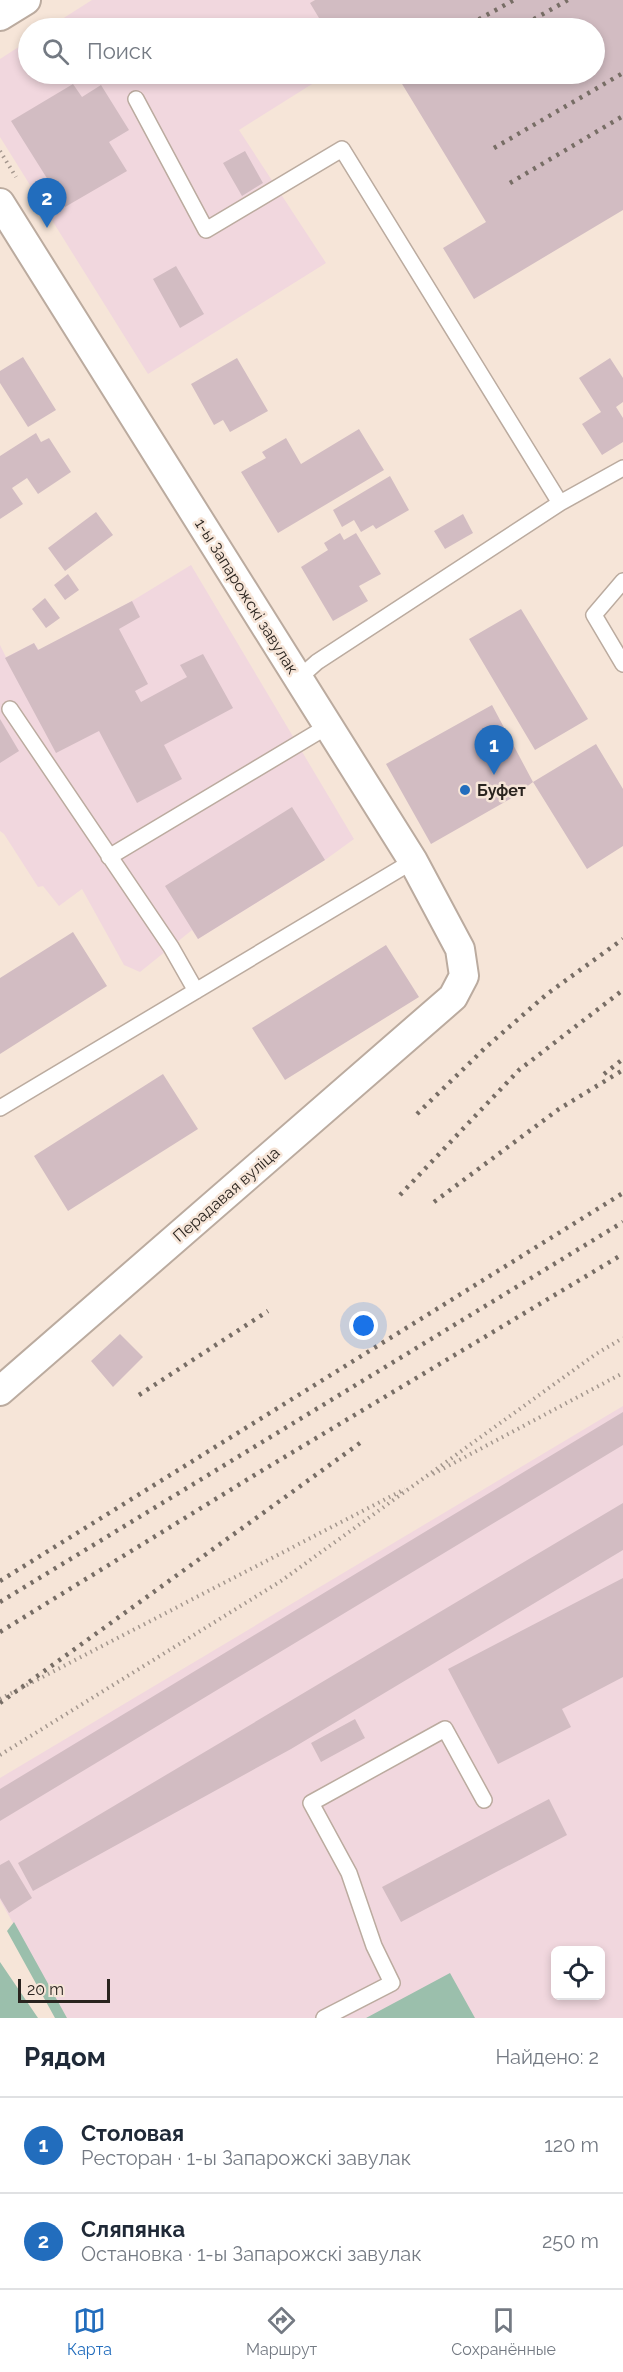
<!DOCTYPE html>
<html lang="ru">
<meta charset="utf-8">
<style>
:root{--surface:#fff;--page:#f6f6f7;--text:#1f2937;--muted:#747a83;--line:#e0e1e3;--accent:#226dbd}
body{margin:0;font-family:Raleway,sans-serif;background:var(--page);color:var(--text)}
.controls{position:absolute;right:18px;bottom:18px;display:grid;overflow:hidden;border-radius:9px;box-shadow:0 3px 9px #0003}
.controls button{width:54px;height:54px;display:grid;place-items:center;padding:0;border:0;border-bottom:2px solid var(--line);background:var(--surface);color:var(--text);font:30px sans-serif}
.scale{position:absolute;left:18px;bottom:15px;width:92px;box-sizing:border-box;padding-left:6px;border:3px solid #2a241f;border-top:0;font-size:16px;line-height:21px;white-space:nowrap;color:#2a241f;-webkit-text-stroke:4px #f6e5d8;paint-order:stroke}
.you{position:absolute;left:364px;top:1326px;width:21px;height:21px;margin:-15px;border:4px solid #fff;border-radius:50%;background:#1a73e8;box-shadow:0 0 0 9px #1a73e833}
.badge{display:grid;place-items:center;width:39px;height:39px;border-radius:50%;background:var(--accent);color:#fff;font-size:20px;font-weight:700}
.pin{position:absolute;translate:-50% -50px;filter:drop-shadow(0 2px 3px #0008)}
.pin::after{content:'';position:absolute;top:32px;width:21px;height:18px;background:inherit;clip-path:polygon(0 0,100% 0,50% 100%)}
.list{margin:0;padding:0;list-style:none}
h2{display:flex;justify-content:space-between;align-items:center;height:78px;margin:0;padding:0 24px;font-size:26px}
h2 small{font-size:20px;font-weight:400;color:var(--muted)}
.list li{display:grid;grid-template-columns:39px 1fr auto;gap:18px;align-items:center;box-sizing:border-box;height:96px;padding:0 24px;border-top:2px solid var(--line)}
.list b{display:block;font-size:22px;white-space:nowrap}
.list p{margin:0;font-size:20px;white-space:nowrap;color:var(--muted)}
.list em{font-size:20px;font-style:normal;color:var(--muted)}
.icon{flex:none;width:33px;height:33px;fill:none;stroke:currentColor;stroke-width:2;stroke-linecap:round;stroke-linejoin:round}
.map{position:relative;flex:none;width:623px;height:2018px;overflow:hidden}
.search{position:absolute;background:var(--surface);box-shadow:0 3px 9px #0003;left:18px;right:18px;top:18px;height:66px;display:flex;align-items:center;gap:15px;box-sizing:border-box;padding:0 21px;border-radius:33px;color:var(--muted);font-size:22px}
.sheet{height:270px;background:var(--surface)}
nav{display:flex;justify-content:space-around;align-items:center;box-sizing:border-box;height:84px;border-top:2px solid var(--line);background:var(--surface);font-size:16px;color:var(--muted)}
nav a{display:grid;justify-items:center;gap:3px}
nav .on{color:var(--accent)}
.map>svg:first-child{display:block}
.industrial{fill:#f1d7de;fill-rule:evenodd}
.green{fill:#9bbfac}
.building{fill:#d2bcc2}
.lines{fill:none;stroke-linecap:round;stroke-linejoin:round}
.lane-casing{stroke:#bbab9f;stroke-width:18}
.street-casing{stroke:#bbab9f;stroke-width:32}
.path{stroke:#a4978e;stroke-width:4;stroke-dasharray:1.5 4.5;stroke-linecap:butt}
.lane{stroke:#fff;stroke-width:15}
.street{stroke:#fff;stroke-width:28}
.rail{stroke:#776d65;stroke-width:4.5;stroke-dasharray:3 6;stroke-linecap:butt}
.poi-dot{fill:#226dbd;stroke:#f6e5d8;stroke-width:2}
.labels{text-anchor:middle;stroke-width:5;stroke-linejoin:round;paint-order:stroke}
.street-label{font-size:16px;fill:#2a241f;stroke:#f6e5d8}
.poi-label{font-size:16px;font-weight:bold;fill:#2a241f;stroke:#f6e5d8;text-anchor:start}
</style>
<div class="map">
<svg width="623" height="2018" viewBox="0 0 623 2018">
<rect width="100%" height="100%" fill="#f6e5d8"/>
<!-- industrial -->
<path class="industrial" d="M 92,0 L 315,0 L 311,3 L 325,28 L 48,28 Z
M 28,41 L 28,74 L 328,74 L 239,130 L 326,263 L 148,374 L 0,137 L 0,59 Z
M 191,565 L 354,839 L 325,860 L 198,939 L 192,930 L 140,972 L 124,965 L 82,889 L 59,906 L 43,886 L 38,887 L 4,834 L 0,831 L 0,645 L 6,657 L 34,643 L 39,650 L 132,601 Z
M 623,1406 L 623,2018 L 67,2018 L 0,1900 L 0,1778 ZM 556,1950 L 600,1950 L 600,1996 L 556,1996 Z"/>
<!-- green -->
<path class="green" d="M 14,1922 L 67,2018 L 55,2018 L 7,1931 Z
M 0,1962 L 38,2018 L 0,2018 Z
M 450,1973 L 475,2018 L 366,2018 Z"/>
<!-- building -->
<path class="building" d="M 315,0 L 623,0 L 623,210 L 474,299 L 443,248 L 486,222 L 396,74 L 594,74 L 594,28 L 325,28 L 310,3 Z
M 73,84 L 82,97 L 101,85 L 129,130 L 109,142 L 127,171 L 65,207 L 11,121 Z
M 245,151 L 263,183 L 242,196 L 223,163 Z
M 176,266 L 204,314 L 180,328 L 153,279 Z
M 23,357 L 56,410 L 28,427 L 0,383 L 0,371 Z
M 237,358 L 268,411 L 230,432 L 223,420 L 214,425 L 191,384 Z
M 610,358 L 623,378 L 623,402 L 616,407 L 623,418 L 623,442 L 602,455 L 582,424 L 601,412 L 579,378 Z
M 359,429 L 384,470 L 278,533 L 241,472 L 266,458 L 262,452 L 286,438 L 301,464 Z
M 36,433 L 41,442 L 49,438 L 71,472 L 38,494 L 27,478 L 12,488 L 23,504 L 0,519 L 0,456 Z
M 390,476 L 409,510 L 376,529 L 373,525 L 361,532 L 354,520 L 342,527 L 333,510 Z
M 96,512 L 113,535 L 65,571 L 48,548 Z
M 463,514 L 473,533 L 445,549 L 434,531 Z
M 340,533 L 344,540 L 356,533 L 381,574 L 359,586 L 368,601 L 333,621 L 301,567 L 328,550 L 324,543 Z
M 68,574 L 79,590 L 65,600 L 54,585 Z
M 45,598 L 60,618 L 46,628 L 32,609 Z
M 132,601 L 140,617 L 119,629 L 148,684 L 135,691 L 141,702 L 187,677 L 180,665 L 203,654 L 233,708 L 164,745 L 182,779 L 137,803 L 99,731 L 56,753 L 5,658 L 34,643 L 38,650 Z
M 521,609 L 588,719 L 535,750 L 469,639 Z
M 492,705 L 533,782 L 510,799 L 431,844 L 386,764 Z
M 0,719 L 19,751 L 0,763 Z
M 596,744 L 623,789 L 623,846 L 587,869 L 533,782 Z
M 292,807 L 325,860 L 198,939 L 165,886 Z
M 73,932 L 107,986 L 0,1054 L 0,978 Z
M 386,945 L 419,997 L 285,1080 L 252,1028 Z
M 163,1074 L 198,1129 L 68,1211 L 34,1156 Z
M 120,1334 L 143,1357 L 113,1387 L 91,1361 Z
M 623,1412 L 623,1445 L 0,1821 L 0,1789 Z
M 623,1503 L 623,1550 L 291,1749 L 33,1891 L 18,1863 Z
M 623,1578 L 623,1677 L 562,1709 L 571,1727 L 498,1764 L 448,1669 Z
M 355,1719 L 365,1738 L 321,1762 L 311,1743 Z
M 549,1799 L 567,1835 L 401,1922 L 382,1887 Z
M 9,1860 L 32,1898 L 9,1913 L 0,1898 L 0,1865 Z"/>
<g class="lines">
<defs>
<path id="lane" d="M 136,99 L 206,230 L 342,149 L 560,503 L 317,662 L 299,678
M 560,503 L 623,468
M 623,581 L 594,615 L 623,664
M 10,709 L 171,947 L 196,991
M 109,857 L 328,726
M 0,1108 L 413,861
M 324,2018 L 392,1983 L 374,1946 L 349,1873 L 311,1803 L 445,1729 L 484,1800"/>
<path id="street" d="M 0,16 L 26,0
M 0,203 L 413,861 L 460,949 L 464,976 L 453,997 L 0,1391"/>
</defs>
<!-- lane casing -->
<use href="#lane" class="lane-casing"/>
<!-- street casing -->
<use href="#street" class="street-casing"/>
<!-- path -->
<path class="path" d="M 0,151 L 16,177
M 433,1474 L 623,1373
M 0,1699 L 405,1489
M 0,1755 L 281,1581 L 596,1354 L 623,1338"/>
<!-- lane -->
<use href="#lane" class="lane"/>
<!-- street -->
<use href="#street" class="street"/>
<!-- rail -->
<path class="rail" d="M 463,28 L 514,0
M 518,28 L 568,0
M 437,75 L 440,74
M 494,148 L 623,73
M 510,183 L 623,116
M 604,1074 L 623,1059
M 417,1114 L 485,1048 L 547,994 L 623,939
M 400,1195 L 519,1070 L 623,990
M 434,1202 L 559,1109 L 623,1070
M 139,1395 L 268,1311
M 0,1581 L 623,1193
M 0,1602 L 623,1222
M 0,1632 L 253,1476 L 623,1254
M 0,1703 L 360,1443"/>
</g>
<!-- markers -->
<circle class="poi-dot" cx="465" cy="790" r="6"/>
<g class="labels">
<!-- street labels -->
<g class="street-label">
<text transform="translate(247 596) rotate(58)" y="6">1-ы Запарожскі завулак</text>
<text transform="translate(226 1194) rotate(-41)" y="6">Перадавая вуліца</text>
</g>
<!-- poi labels -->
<g class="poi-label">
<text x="477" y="796">Буфет</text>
</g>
</g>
</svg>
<div class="controls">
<button><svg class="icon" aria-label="locate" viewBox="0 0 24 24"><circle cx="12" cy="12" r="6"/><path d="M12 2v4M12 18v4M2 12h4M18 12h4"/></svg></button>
</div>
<div class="scale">20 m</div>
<div class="you"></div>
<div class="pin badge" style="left:494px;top:775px">1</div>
<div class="pin badge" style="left:47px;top:228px">2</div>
<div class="search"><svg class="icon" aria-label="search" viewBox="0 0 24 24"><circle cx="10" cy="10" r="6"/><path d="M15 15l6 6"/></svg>Поиск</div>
</div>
<section class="sheet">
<h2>Рядом<small>Найдено: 2</small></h2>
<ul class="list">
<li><span class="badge">1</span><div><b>Столовая</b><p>Ресторан · 1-ы Запарожскі завулак</p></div><em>120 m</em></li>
<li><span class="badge">2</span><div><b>Сляпянка</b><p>Остановка · 1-ы Запарожскі завулак</p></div><em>250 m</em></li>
</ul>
</section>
<nav>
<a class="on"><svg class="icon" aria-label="map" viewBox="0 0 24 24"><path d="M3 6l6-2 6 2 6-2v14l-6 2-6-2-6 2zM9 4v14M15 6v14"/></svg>Карта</a>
<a><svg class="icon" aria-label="directions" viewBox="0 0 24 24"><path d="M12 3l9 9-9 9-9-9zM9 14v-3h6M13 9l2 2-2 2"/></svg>Маршрут</a>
<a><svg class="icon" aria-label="saved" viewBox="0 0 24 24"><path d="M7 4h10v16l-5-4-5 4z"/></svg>Сохранённые</a>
</nav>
